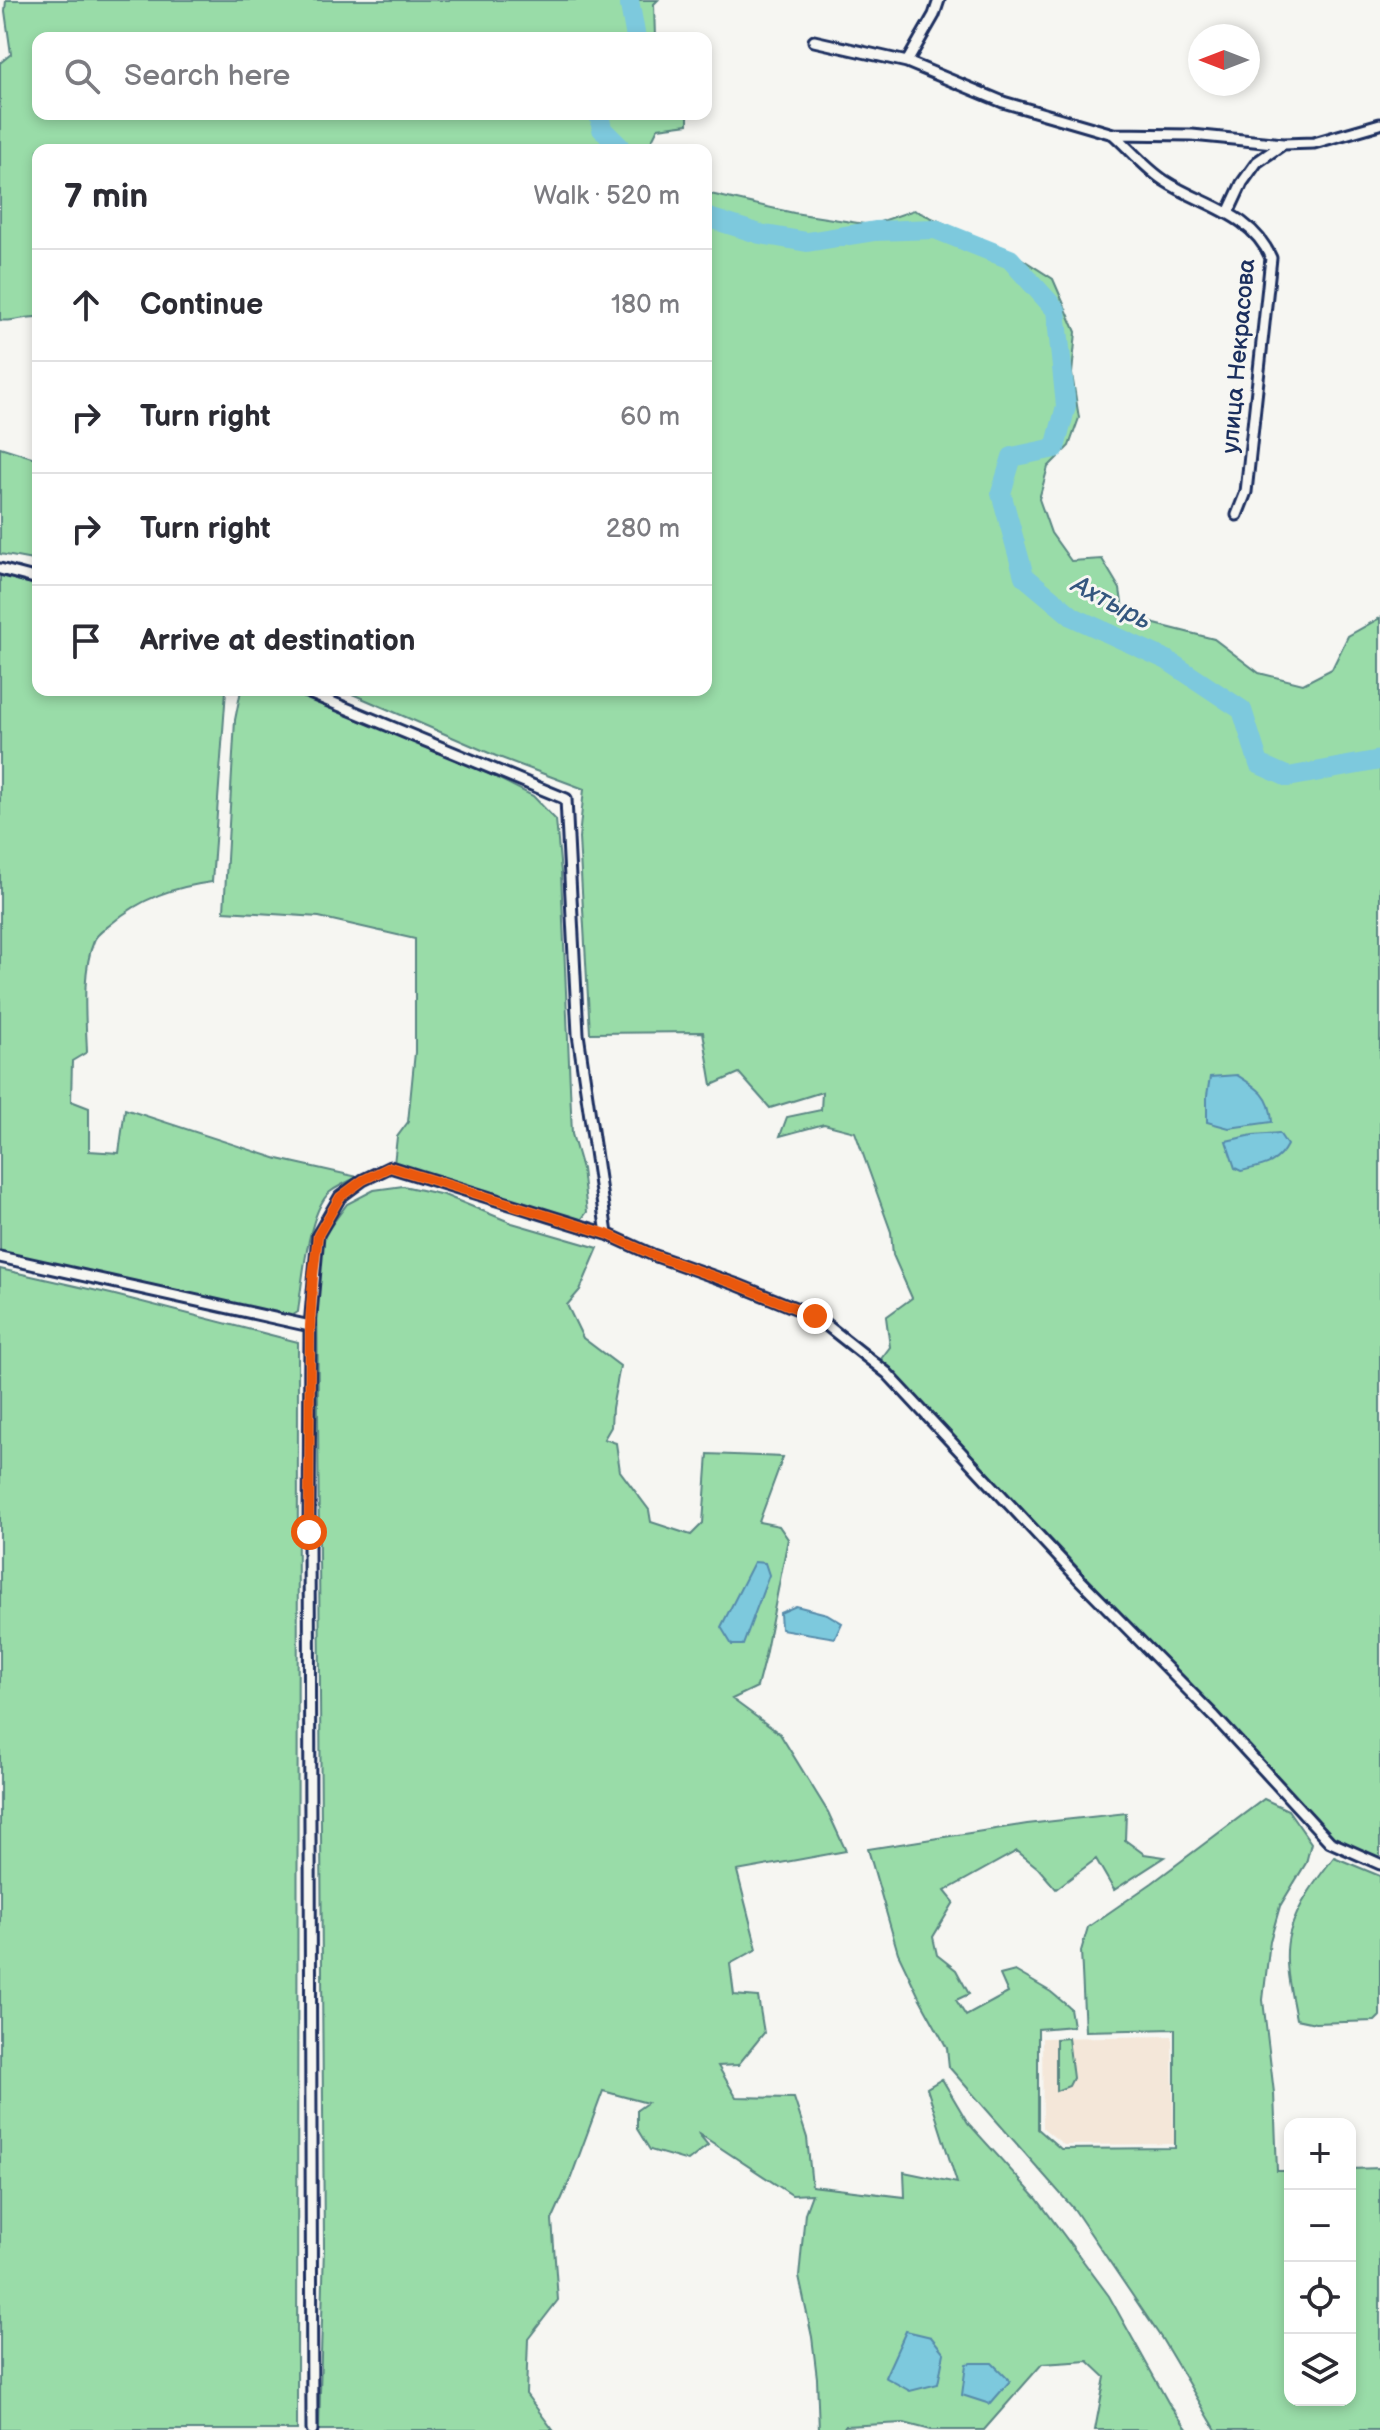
<!DOCTYPE html>
<meta charset="utf-8">
<style>
:root{--surface:#fff;--page:#f2f2f3;--text:#2b2b33;--muted:#7c7c81;--line:#e1e1e2}
body{margin:0;font-family:"Balsamiq Sans",sans-serif;background:var(--page);color:var(--text)}
.controls{position:absolute;right:24px;bottom:24px;display:grid;overflow:hidden;border-radius:16px;box-shadow:0 4px 12px #0003}
.controls button{width:72px;height:72px;display:grid;place-items:center;padding:0;border:0;border-bottom:2px solid var(--line);background:var(--surface);color:var(--text);font:40px sans-serif}
.compass{position:absolute;left:1188px;top:24px;width:72px;height:72px;border-radius:50%;background:var(--surface);box-shadow:0 4px 12px #0003;rotate:270deg}
.stop{position:absolute;width:24px;height:24px;margin:-18px;border:6px solid #ea580c;border-radius:50%;background:#fff}
.stop.end{background:#ea580c;border-color:#fff;box-shadow:0 2px 8px #0008}
.list{margin:0;padding:0;list-style:none}
h2{display:flex;justify-content:space-between;align-items:center;height:104px;margin:0;padding:0 32px;font-size:34px}
h2 small{font-size:26px;font-weight:400;color:var(--muted)}
.list li{display:grid;grid-template-columns:52px 1fr auto;gap:24px;align-items:center;box-sizing:border-box;height:112px;padding:0 32px;border-top:2px solid var(--line)}
.list b{display:block;font-size:30px;white-space:nowrap}
.list em{font-size:26px;font-style:normal;color:var(--muted)}
.icon{flex:none;width:44px;height:44px;fill:none;stroke:currentColor;stroke-width:2;stroke-linecap:round;stroke-linejoin:round}
.map{position:relative;flex:none;width:1380px;height:2430px;overflow:hidden}
.search{position:absolute;background:var(--surface);box-shadow:0 4px 12px #0003;left:32px;top:32px;width:680px;height:88px;display:flex;align-items:center;gap:20px;box-sizing:border-box;padding:0 28px;border-radius:16px;color:var(--muted);font-size:30px}
.panel{position:absolute;background:var(--surface);box-shadow:0 4px 12px #0003;left:32px;top:144px;width:680px;height:552px;border-radius:16px}
.map>svg:first-child{display:block}
.built{fill:#f4e7d9}
.green{fill:#99dca8;stroke:#5a8683;stroke-width:2}
.water{fill:#7dc9dd;stroke:#568baa;stroke-width:2}
.lines{fill:none;stroke-linecap:round;stroke-linejoin:round}
.river{stroke:#7dc9dd;stroke-width:20}
.minor-casing{stroke:#1b2f5e;stroke-width:15}
.minor{stroke:#f6f6f2;stroke-width:9}
.route{stroke:#ea580c;stroke-width:10}
.labels{text-anchor:middle;stroke-width:6;stroke-linejoin:round;paint-order:stroke}
.street-label{font-size:24px;fill:#1b2f5e;stroke:#f6f6f2}
.water-label{font-size:26px;font-style:italic;fill:#34567e;stroke:#f6f6f2}
</style>
<div class="map">
<svg width="1380" height="2430" viewBox="0 0 1380 2430">
<rect width="100%" height="100%" fill="#f6f6f2"/>
<filter id="ink" filterUnits="userSpaceOnUse"><feTurbulence type="fractalNoise" baseFrequency=".0125" numOctaves="2"/><feDisplacementMap in="SourceGraphic" scale="16" xChannelSelector="R" yChannelSelector="G"/><feConvolveMatrix kernelMatrix="1 2 1 2 8 2 1 2 1" color-interpolation-filters="sRGB"/></filter>
<g filter="url(#ink)">
<!-- built -->
<path class="built" d="M 1172,2036 L 1174,2144 L 1064,2145 L 1043,2128 L 1042,2038 Z"/>
<!-- green -->
<path class="green" d="M 6,0 L 658,0 L 654,4 L 655,38 L 38,38 L 38,114 L 688,114 L 688,124 L 658,128 L 649,146 L 651,150 L 38,150 L 38,317 C 26,316 11,323 0,320 L 0,63 L 11,54 L 5,11 Z
M 706,193 L 794,213 L 871,225 L 914,210 L 1014,254 L 1053,279 L 1076,332 L 1072,374 L 1079,418 L 1069,446 L 1048,467 L 1039,499 L 1051,533 L 1071,561 L 1102,559 L 1120,589 L 1123,609 L 1155,624 L 1214,639 L 1259,673 L 1303,684 L 1332,669 L 1348,636 L 1380,618 L 1380,1859 L 1334,1839 L 881,1359 L 890,1347 L 886,1317 L 912,1298 L 893,1255 L 891,1232 L 855,1132 L 824,1124 L 780,1136 L 787,1117 L 821,1110 L 822,1092 L 770,1108 L 739,1073 L 712,1085 L 703,1032 L 590,1033 L 579,838 L 584,789 L 496,756 L 343,690 L 706,690 Z
M 0,447 L 38,459 L 38,561 L 0,554 Z
M 0,574 L 38,586 L 38,690 L 226,690 L 212,882 C 174,887 141,898 111,924 C 105,929 96,934 94,941 C 81,972 86,1020 87,1052 L 72,1061 L 71,1101 L 89,1108 L 89,1151 L 119,1153 L 125,1109 L 278,1159 L 358,1177 C 349,1181 338,1186 330,1192 C 308,1211 302,1283 298,1312 L 290,1317 L 0,1253 Z
M 241,690 L 296,690 L 463,761 L 533,796 L 556,820 L 561,873 L 572,1134 L 582,1169 L 587,1212 L 580,1221 L 394,1164 L 397,1137 L 408,1122 L 415,1052 L 415,939 L 319,917 L 224,911 L 235,720 Z
M 403,1186 L 444,1195 L 512,1223 L 598,1248 L 580,1290 L 567,1305 L 583,1338 L 620,1366 L 612,1408 L 611,1427 L 604,1439 L 616,1443 L 620,1471 L 649,1510 L 651,1522 L 691,1535 L 703,1523 L 708,1454 L 783,1457 L 759,1522 L 779,1526 L 788,1539 L 765,1656 L 757,1687 L 732,1699 L 780,1734 L 828,1812 L 846,1851 L 737,1871 L 757,1949 L 730,1964 L 734,1995 L 758,1997 L 764,2033 L 738,2065 L 718,2066 L 736,2097 L 794,2098 L 807,2138 L 812,2186 L 905,2197 L 904,2172 L 957,2183 L 927,2088 L 942,2079 L 968,2123 L 1037,2199 L 1109,2296 L 1169,2404 L 1188,2430 L 1095,2430 L 1105,2377 L 1088,2361 L 1042,2364 L 984,2430 L 931,2430 L 904,2423 L 845,2426 L 843,2430 L 819,2430 L 817,2378 L 812,2337 L 799,2277 L 805,2213 L 812,2194 L 792,2195 L 698,2133 L 708,2145 L 688,2161 L 650,2150 L 637,2129 L 637,2110 L 647,2103 L 603,2091 L 570,2180 L 552,2220 L 558,2300 L 528,2339 L 526,2394 L 553,2430 L 319,2430 L 324,2246 L 317,1277 L 322,1238 L 347,1204 L 374,1190 Z
M 0,1269 L 111,1294 L 298,1342 L 297,2430 L 0,2430 Z
M 1264,1799 L 1288,1810 L 1311,1843 L 1306,1863 L 1280,1906 L 1270,1941 L 1263,2000 L 1274,2093 L 1277,2171 L 1290,2171 L 1290,2400 L 1350,2400 L 1350,2169 L 1380,2168 L 1380,2430 L 1216,2430 L 1162,2339 L 1074,2209 L 949,2067 L 947,2048 L 919,1997 L 898,1953 L 868,1849 L 1027,1824 L 1126,1813 L 1125,1840 L 1144,1854 L 1165,1857 L 1114,1890 L 1096,1859 L 1056,1889 L 1038,1868 L 1017,1851 L 945,1891 L 954,1902 L 933,1937 L 937,1955 L 956,1970 L 969,1994 L 956,2000 L 966,2016 L 1008,1993 L 1000,1975 L 1015,1971 L 1051,1992 L 1070,2008 L 1073,2026 L 1038,2029 L 1038,2129 L 1061,2149 L 1175,2148 L 1175,2029 L 1085,2031 L 1081,1951 L 1088,1927 L 1152,1883 Z
M 1334,1857 L 1380,1876 L 1380,2016 L 1375,2021 L 1315,2023 L 1296,2019 C 1291,1992 1282,1959 1290,1932 C 1298,1904 1317,1879 1334,1857 Z
M 1068,2038 L 1073,2078 L 1069,2086 L 1056,2091 L 1056,2039 Z"/>
<!-- water -->
<path class="water" d="M 1237,1075 C 1258,1088 1271,1096 1272,1122 L 1229,1128 L 1207,1122 L 1207,1095 L 1210,1077 Z
M 1279,1133 L 1287,1145 C 1277,1165 1262,1166 1241,1171 L 1235,1168 L 1226,1141 L 1253,1135 Z
M 754,1562 L 765,1563 L 769,1575 L 743,1645 L 732,1645 L 721,1627 Z
M 796,1606 L 827,1614 L 842,1623 L 835,1638 L 781,1629 L 780,1613 Z
M 906,2331 L 931,2337 L 944,2353 L 938,2384 L 910,2391 L 885,2377 Z
M 971,2363 L 992,2363 L 1010,2381 L 990,2404 L 962,2395 L 966,2364 Z"/>
<g class="lines">
<!-- river -->
<path class="river" d="M 629,0 L 636,38
M 599,114 L 602,129 L 623,150
M 706,217 L 760,234 L 807,242 L 875,231 L 935,229 L 1010,259 L 1056,310 L 1066,406 L 1055,448 L 1012,457 L 1001,493 L 1024,576 L 1073,617 L 1167,660 L 1242,710 L 1259,764 L 1288,777 L 1380,760"/>
<defs>
<path id="minor" d="M 814,41 L 907,62 L 1003,102 L 1113,134 L 1192,135 L 1283,144 L 1314,143 L 1380,124
M 907,62 L 934,15 L 939,0
M 1113,134 C 1130,149 1146,169 1165,181 C 1203,206 1251,212 1271,258 L 1246,492 L 1237,515
M 1228,213 L 1242,183 L 1257,162 L 1283,144
M 0,569 L 38,579
M 302,690 L 566,799 L 578,1034 L 607,1234
M 0,1257 L 310,1326 L 309,1532 L 312,2430
M 310,1326 L 318,1235 L 340,1197 L 363,1180 L 390,1167 L 607,1234 L 653,1255 L 738,1285 L 815,1316 L 887,1373 L 1079,1579 L 1215,1717 L 1330,1842 L 1380,1864"/>
</defs>
<!-- minor casing -->
<use href="#minor" class="minor-casing"/>
<!-- minor -->
<use href="#minor" class="minor"/>
</g>
</g>
<g class="lines" filter="url(#ink)">
<!-- route -->
<path class="route" d="M 309,1532 L 310,1326 L 313,1276 L 318,1235 L 340,1197 L 363,1180 L 390,1167 L 607,1234 L 653,1255 L 738,1285 L 815,1316"/>
</g>
<g class="labels">
<!-- street labels -->
<g class="street-label">
<text transform="translate(1238 356) rotate(-85)" y="8">улица Некрасова</text>
</g>
<!-- water labels -->
<g class="water-label">
<text transform="translate(1112 602) rotate(28)" y="9">Ахтырь</text>
</g>
</g>
</svg>
<div class="controls">
<button>+</button>
<button>−</button>
<button><svg class="icon" aria-label="locate" viewBox="0 0 24 24"><circle cx="12" cy="12" r="6"/><path d="M12 2v4M12 18v4M2 12h4M18 12h4"/></svg></button>
<button><svg class="icon" aria-label="layers" viewBox="0 0 24 24"><path d="M12 4l9 5-9 5-9-5zM3 14l9 5 9-5"/></svg></button>
</div>
<svg class="compass" viewBox="-18 -18 36 36"><path d="M0-13l5 13h-10z" fill="#e53935"/><path d="M0 13l5-13h-10z" fill="#7c7c81"/></svg>
<div class="stop" style="left:309px;top:1532px"></div>
<div class="stop end" style="left:815px;top:1316px"></div>
<div class="search"><svg class="icon" aria-label="search" viewBox="0 0 24 24"><circle cx="10" cy="10" r="6"/><path d="M15 15l6 6"/></svg>Search here</div>
<section class="panel">
<h2>7 min<small>Walk · 520 m</small></h2>
<ul class="list">
<li><svg class="icon" aria-label="ahead" viewBox="0 0 24 24"><path d="M12 20V5M6 11l6-6 6 6"/></svg><div><b>Continue</b></div><em>180 m</em></li>
<li><svg class="icon" aria-label="right" viewBox="0 0 24 24"><path d="M7 20v-9h11M14 6l5 5-5 5"/></svg><div><b>Turn right</b></div><em>60 m</em></li>
<li><svg class="icon" aria-label="right" viewBox="0 0 24 24"><path d="M7 20v-9h11M14 6l5 5-5 5"/></svg><div><b>Turn right</b></div><em>280 m</em></li>
<li><svg class="icon" aria-label="arrive" viewBox="0 0 24 24"><path d="M6 21V4h12l-3 4 3 4H6"/></svg><div><b>Arrive at destination</b></div></li>
</ul>
</section>
</div>
